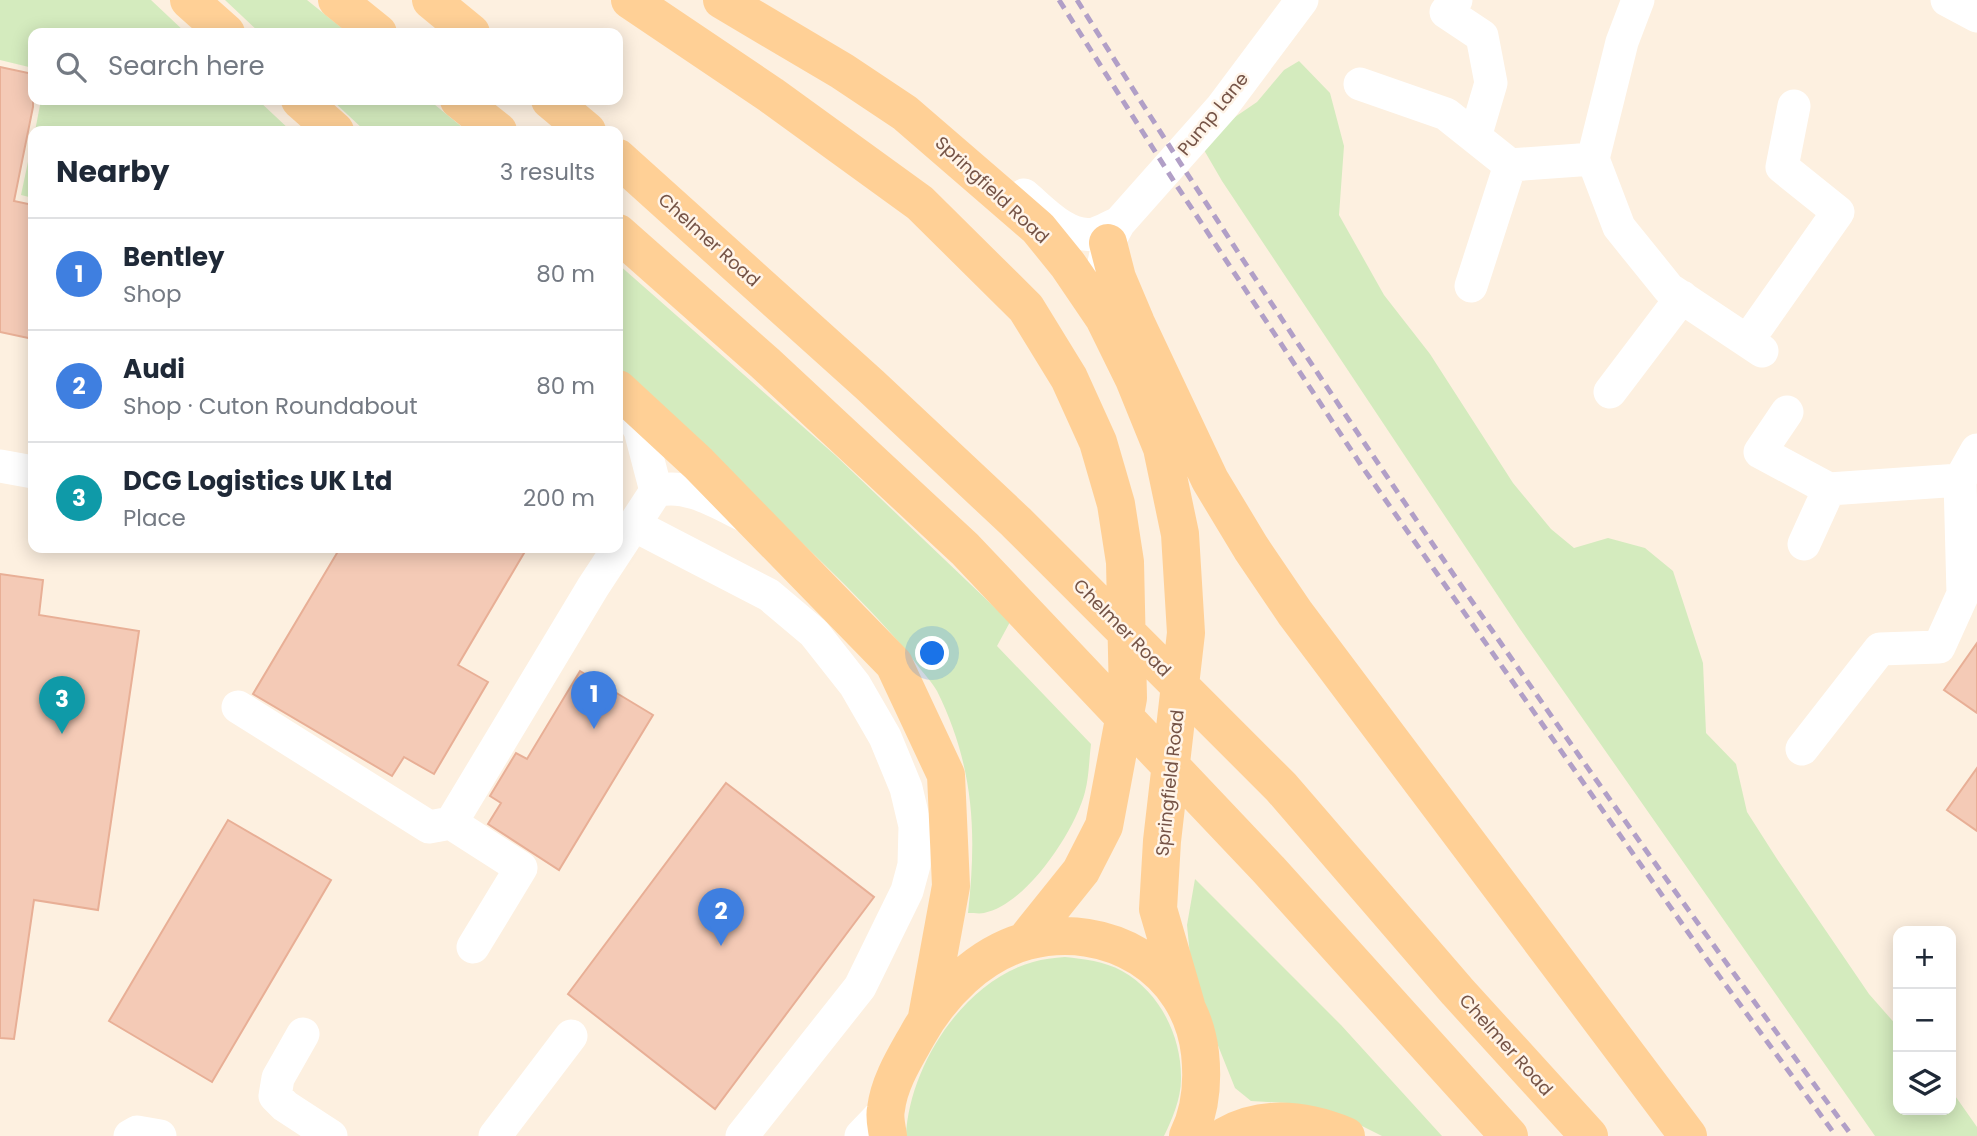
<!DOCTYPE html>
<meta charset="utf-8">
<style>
:root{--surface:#fff;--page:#f6f6f7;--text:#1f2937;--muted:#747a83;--line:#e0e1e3;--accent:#ef583e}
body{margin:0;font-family:Poppins,sans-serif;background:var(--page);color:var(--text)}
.controls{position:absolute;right:21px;bottom:21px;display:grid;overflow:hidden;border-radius:14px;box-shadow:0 4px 18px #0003}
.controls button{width:63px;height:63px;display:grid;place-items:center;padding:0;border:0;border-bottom:2px solid var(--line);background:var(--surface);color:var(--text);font:35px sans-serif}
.you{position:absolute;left:933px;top:654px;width:24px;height:24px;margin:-18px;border:5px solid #fff;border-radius:50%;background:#1a73e8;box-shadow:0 0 0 10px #1a73e833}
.badge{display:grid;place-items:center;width:46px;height:46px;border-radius:50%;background:var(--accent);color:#fff;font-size:23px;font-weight:700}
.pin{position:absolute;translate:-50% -58px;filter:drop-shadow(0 2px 4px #0008)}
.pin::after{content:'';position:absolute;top:37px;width:24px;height:21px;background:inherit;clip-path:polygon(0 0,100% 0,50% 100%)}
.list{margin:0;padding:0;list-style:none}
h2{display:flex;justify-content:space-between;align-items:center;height:91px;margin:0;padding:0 28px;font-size:30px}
h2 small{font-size:23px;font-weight:400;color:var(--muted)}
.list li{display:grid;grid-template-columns:46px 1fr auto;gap:21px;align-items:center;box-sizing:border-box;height:112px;padding:0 28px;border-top:2px solid var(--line)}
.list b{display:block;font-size:26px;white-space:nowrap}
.list p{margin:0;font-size:23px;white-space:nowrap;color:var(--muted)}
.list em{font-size:23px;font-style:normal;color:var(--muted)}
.icon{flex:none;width:38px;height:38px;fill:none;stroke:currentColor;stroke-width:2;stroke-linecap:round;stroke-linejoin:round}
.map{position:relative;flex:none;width:1977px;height:1136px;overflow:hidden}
.search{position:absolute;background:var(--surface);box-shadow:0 4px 18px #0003;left:28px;top:28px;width:595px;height:77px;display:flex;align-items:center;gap:18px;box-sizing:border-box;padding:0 24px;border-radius:14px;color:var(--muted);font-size:26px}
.panel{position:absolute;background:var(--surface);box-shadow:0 4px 18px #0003;left:28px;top:126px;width:595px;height:427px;border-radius:14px}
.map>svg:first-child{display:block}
.green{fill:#d4ebbe}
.building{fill:#f4cab6;stroke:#e8af96;stroke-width:2}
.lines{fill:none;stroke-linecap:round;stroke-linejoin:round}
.minor{stroke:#fff;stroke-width:33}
.major{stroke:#ffd096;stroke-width:38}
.rail{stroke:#b19fc7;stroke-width:5;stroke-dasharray:10 7;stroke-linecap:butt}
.labels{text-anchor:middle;stroke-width:5;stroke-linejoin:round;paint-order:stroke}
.street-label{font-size:18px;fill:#755346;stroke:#fff4e8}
</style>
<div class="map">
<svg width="1977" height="1136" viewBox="0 0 1977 1136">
<rect width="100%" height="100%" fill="#fdf0e0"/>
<!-- green -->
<path class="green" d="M 0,0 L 151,0 L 186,33 L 33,33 L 33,68 L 0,60 Z
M 225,0 L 307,0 L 348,33 L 260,33 Z
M 1299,61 L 1330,93 L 1344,146 L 1339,215 L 1384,295 L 1430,354 L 1513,483 L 1551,529 L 1574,548 L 1608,538 L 1645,548 L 1673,571 L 1703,663 L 1706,733 L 1736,764 L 1747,812 L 1777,859 L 1869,994 L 1898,1027 L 1898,1110 L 1951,1110 L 1951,1090 L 1977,1127 L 1977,1136 L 1875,1136 L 1520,629 L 1222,181 L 1204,150 L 1232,119 L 1257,102 L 1284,70 Z
M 41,100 L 258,100 L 291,131 L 35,131 Z
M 332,100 L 429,100 L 467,131 L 365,131 Z
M 33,138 L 33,198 L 21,195 Z
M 618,264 L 835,455 L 1010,622 L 997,646 L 1091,744 C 1089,760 1089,777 1085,792 C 1075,831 1026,905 984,913 C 980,914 973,913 968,913 C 977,832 974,766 937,691 C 932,682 924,674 918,666 C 893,633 865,605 836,576 C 764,505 691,437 618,368 Z
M 1195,879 L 1341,1025 L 1442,1136 L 1382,1136 L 1350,1120 L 1316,1108 L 1288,1103 L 1251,1101 L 1235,1088 L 1207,1018 L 1191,966 L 1187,925 Z
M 1065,957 C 1084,959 1104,961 1122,971 C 1160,992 1182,1037 1181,1080 C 1181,1098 1172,1120 1164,1136 L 906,1136 C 909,1067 963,981 1033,962 C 1043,959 1054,958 1065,957 Z"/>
<!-- building -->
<path class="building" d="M 0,67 L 33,74 L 33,107 L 14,201 L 33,205 L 33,339 L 0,332 Z
M 340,548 L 527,548 L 458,665 L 488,682 L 434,774 L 404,757 L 392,776 L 253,694 Z
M 0,574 L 43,580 L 39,615 L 139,631 L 98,910 L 34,900 L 14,1039 L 0,1038 Z
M 1977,643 L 1977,713 L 1944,690 Z
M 580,671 L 653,715 L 559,870 L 488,824 L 501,803 L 490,796 L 516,753 L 527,759 Z
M 1977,768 L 1977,831 L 1947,810 Z
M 726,783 L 874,897 L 715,1109 L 568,994 Z
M 228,820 L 331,880 L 212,1082 L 109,1021 Z"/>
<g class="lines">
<!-- minor -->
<path class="minor" d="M 1456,0 L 1446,12 L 1482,36 L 1491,83 L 1475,137
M 1638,0 L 1622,42 L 1593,159 L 1619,227 L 1669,289 L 1762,351
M 1947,0 L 1977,16
M 1360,84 L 1446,114 L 1510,165 L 1593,159
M 1024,195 C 1042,210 1067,239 1094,234 C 1102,232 1111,226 1119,223
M 1103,268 L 1108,243 L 1119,223 L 1222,107 L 1302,0
M 1471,286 L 1510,165
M 1748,340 L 1838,212 L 1782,167 L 1794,106
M 1610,392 L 1682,297
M 619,397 L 640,430 L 656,491
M 1787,412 L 1760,452 L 1829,489 L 1804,544
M 0,466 L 33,472
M 1829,489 L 1960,480
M 634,525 L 769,595 L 814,633 L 855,685 L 885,737 L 906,788 L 915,826 L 914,865 L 907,891 L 860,987 L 742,1136
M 238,707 L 429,827 L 451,823 L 593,587 L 656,491 C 686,482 720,504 747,517
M 1802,749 L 1880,649 L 1939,647 L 1963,594 L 1960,480 L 1977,450
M 451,823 L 521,868 L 473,947
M 303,1034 L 278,1078 L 275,1096 L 285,1106 L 331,1136
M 130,1136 L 137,1132 L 160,1136
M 495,1136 L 571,1036
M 861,1136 L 885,1111"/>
<!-- major -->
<path class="major" d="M 189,0 L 226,33
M 337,0 L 378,33
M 431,0 L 471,33
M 630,0 L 771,95 L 920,203 L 1026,308 L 1069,378 L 1098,442 L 1116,504 L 1125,562 L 1128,698 L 1104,826 L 1081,871 L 1025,941
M 722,0 L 842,71 L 905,113 L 1038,228 L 1068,265 L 1104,318 L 1134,379 L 1162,448 L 1180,534 L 1186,633 L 1162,841 L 1158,909 L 1186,1005
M 300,100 L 335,131
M 459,100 L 498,131
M 550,100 L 587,131
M 618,158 L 870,385 L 1016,522 L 1281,787 L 1457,991 L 1589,1136
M 618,233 L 765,363 L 965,549 L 1269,870 L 1509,1136
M 1108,243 L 1117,278 L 1136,323 L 1210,480 L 1251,548 L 1295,613 L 1688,1136
M 618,389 L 698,463 L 894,664 L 946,775 L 951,886 L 927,1017
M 888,1136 C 887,1128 884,1118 886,1109 C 889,1083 904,1059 917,1036 C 940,994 979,954 1027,941 C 1108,920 1190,968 1200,1053 C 1203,1081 1201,1110 1188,1136
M 1225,1136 C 1264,1114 1307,1120 1346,1136"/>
<!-- rail -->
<path class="rail" d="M 1059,0 L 1175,183 L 1361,465 L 1706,958 L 1836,1136
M 1077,0 C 1320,389 1581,766 1852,1136"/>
</g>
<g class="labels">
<!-- street labels -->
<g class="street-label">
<text transform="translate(1213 114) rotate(-51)" y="6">Pump Lane</text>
<text transform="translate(992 190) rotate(43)" y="6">Springfield Road</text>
<text transform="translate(709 240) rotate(42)" y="6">Chelmer Road</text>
<text transform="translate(1122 628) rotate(45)" y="6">Chelmer Road</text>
<text transform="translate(1170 783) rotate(-84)" y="6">Springfield Road</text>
<text transform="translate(1506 1045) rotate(48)" y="6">Chelmer Road</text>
</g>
</g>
</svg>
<div class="controls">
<button>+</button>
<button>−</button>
<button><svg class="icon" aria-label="layers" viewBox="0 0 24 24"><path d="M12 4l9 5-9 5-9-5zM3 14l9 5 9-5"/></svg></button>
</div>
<div class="you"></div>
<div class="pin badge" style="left:594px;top:729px;background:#3f7fe0">1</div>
<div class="pin badge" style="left:721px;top:946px;background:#3f7fe0">2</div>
<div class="pin badge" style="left:62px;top:734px;background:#0f9aa8">3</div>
<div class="search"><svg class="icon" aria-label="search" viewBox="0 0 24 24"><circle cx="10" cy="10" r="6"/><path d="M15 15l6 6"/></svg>Search here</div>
<section class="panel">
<h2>Nearby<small>3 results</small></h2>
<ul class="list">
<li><span class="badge" style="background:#3f7fe0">1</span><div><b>Bentley</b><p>Shop</p></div><em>80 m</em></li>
<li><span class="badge" style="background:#3f7fe0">2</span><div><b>Audi</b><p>Shop · Cuton Roundabout</p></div><em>80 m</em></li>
<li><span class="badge" style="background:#0f9aa8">3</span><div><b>DCG Logistics UK Ltd</b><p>Place</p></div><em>200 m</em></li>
</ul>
</section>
</div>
